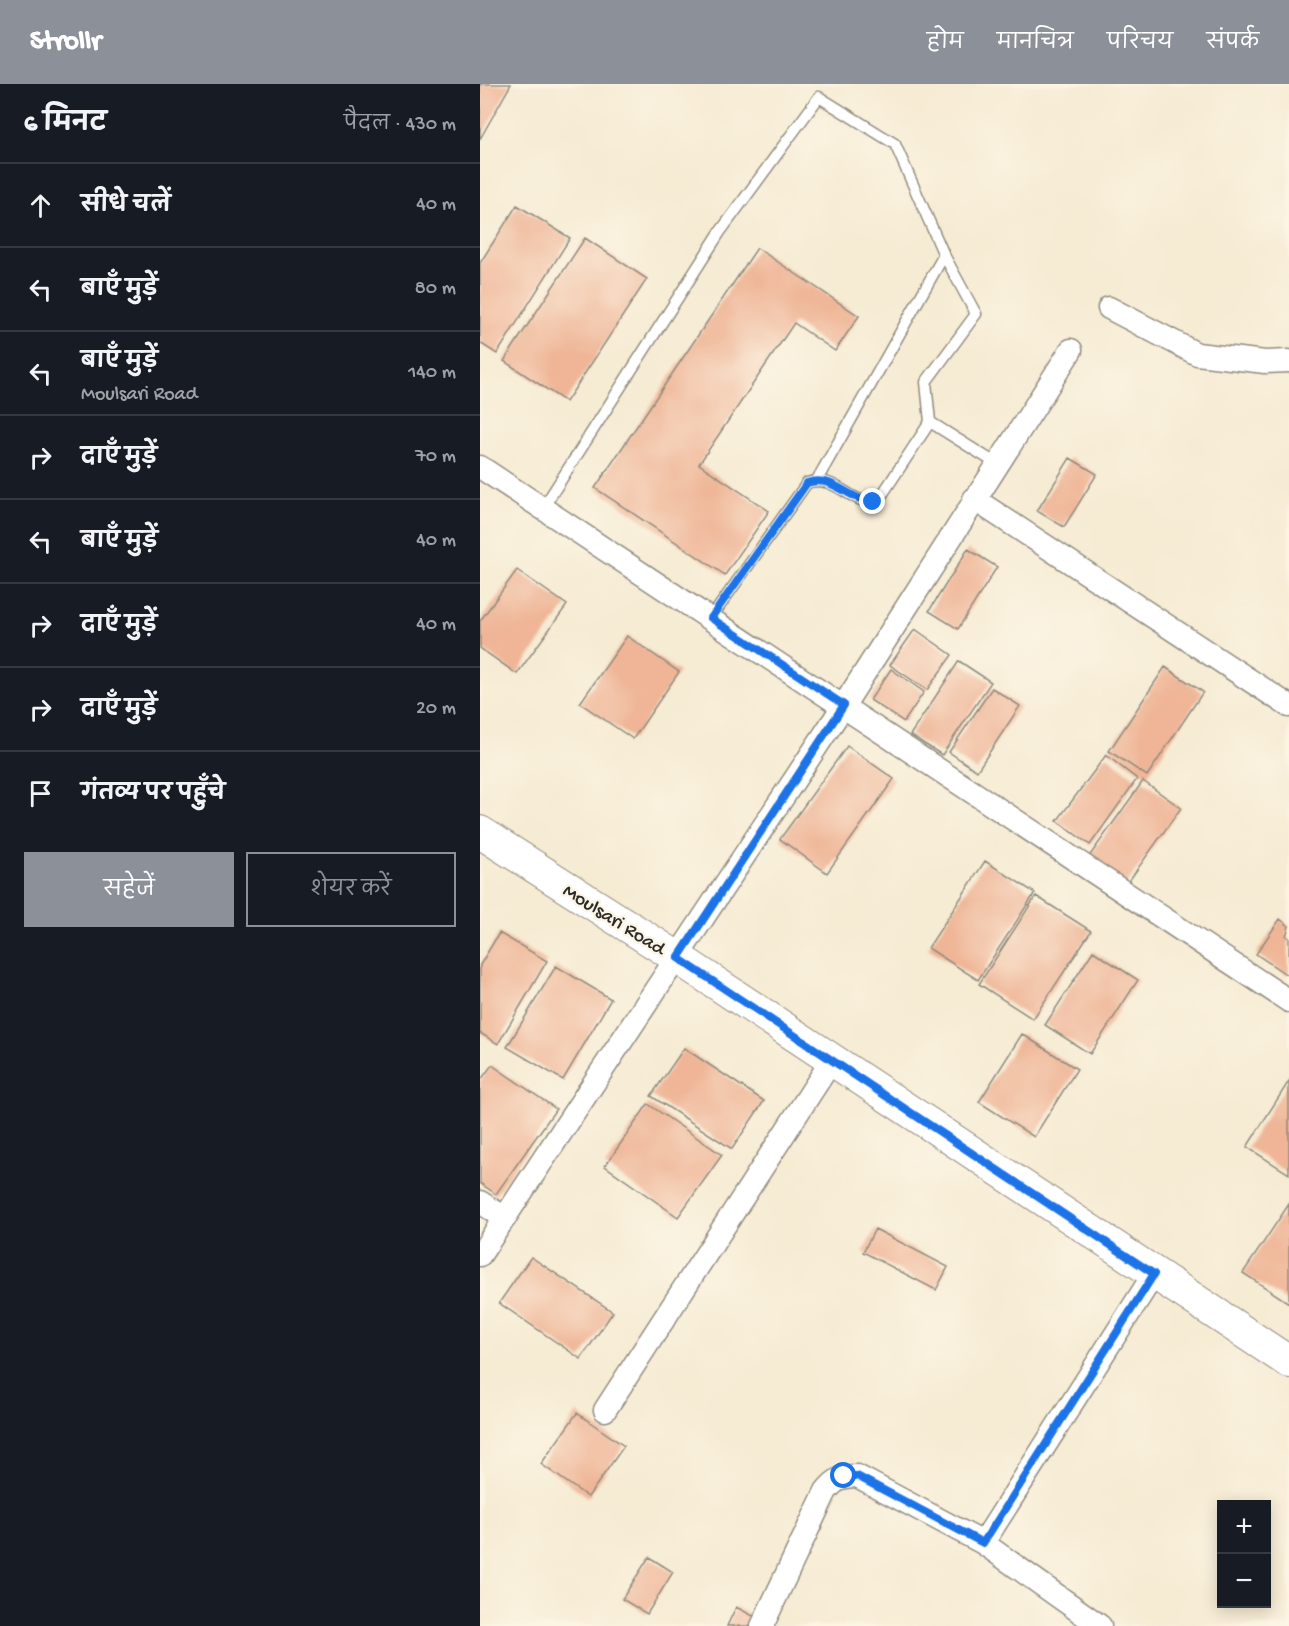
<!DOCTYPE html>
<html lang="hi">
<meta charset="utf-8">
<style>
:root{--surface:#171b24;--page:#20242c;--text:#f1f3f6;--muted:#9ea1a6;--line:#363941;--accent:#8c9099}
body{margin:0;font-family:"Gochi Hand","Playpen Sans Deva",sans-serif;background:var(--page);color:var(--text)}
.controls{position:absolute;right:18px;bottom:18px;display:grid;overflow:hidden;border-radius:0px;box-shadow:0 3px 15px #0003}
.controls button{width:54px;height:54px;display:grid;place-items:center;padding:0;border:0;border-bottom:2px solid var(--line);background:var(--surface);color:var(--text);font:30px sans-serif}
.stop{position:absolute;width:18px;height:18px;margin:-14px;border:4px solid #1a73e8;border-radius:50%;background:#fff}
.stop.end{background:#1a73e8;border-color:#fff;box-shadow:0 2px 6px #0008}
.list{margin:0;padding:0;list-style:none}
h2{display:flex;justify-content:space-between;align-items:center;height:78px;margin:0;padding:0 24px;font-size:26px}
h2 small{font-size:20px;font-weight:400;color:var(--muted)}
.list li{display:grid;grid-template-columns:39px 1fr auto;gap:18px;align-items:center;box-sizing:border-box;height:84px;padding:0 24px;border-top:2px solid var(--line)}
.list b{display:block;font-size:22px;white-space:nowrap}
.list p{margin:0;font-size:20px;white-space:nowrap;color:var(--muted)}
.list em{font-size:20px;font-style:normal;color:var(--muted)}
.actions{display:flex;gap:12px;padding:18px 24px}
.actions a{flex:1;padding:14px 0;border:2px solid var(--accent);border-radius:0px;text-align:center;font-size:21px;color:var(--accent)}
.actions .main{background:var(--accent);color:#fff}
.icon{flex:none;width:33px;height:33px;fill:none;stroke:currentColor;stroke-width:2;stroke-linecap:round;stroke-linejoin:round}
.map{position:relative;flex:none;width:809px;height:1542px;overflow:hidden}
header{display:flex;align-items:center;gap:36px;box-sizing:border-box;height:84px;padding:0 30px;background:var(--accent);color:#fff}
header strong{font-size:28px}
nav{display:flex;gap:33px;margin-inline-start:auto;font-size:21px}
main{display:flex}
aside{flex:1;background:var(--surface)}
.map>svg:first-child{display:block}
.building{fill:#efb596}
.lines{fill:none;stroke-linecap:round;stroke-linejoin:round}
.lane-casing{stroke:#908b7f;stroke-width:13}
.street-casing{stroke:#908b7f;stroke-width:25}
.secondary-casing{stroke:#908b7f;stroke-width:34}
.lane{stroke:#fff;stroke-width:10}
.street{stroke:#fff;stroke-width:22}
.secondary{stroke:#fff;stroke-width:32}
.route{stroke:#1a73e8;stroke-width:8}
.labels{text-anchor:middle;stroke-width:5;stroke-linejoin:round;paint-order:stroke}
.street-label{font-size:20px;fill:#2b2b2b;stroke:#fcf5e5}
</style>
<header>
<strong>Strollr</strong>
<nav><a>होम</a><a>मानचित्र</a><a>परिचय</a><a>संपर्क</a></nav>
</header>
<main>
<aside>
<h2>6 मिनट<small>पैदल · 430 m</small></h2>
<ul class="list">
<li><svg class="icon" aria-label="ahead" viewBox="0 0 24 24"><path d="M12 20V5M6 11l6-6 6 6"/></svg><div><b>सीधे चलें</b></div><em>40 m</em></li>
<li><svg class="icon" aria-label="left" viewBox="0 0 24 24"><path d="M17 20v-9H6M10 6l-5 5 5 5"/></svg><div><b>बाएँ मुड़ें</b></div><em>80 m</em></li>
<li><svg class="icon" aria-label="left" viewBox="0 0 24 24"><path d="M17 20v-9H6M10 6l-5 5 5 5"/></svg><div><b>बाएँ मुड़ें</b><p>Moulsari Road</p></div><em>140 m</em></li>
<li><svg class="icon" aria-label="right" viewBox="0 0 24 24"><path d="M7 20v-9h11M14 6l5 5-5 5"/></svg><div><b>दाएँ मुड़ें</b></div><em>70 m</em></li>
<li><svg class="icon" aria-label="left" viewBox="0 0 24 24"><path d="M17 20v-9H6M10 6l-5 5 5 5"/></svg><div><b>बाएँ मुड़ें</b></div><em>40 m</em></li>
<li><svg class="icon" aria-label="right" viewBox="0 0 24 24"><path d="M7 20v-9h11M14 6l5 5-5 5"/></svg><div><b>दाएँ मुड़ें</b></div><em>40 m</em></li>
<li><svg class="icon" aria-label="right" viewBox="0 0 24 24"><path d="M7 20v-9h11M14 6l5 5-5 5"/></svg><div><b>दाएँ मुड़ें</b></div><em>20 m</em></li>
<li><svg class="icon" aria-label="arrive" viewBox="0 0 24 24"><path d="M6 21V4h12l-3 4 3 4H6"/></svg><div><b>गंतव्य पर पहुँचे</b></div></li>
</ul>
<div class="actions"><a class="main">सहेजें</a><a>शेयर करें</a></div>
</aside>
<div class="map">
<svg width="809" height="1542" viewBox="0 0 809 1542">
<rect width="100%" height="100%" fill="#fcf5e5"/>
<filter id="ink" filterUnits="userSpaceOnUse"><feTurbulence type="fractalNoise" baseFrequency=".0167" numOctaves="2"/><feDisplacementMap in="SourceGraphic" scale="12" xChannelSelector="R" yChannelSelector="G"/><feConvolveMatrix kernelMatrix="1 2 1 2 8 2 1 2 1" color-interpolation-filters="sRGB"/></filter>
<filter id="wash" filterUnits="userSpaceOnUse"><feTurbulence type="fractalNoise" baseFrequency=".008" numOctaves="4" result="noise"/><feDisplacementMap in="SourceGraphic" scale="24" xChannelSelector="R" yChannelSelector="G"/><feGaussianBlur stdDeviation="1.35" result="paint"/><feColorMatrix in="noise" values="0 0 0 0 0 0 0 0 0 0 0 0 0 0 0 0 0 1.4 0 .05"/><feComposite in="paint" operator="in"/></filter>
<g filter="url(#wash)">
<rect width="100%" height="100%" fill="#f6ebd3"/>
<g id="blocks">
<!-- building -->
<path class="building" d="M 0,0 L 31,0 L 0,55 Z
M 37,121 L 90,154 L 17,270 L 0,259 L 0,179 Z
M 105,154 L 167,195 L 86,318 L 24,277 Z
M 277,164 L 379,232 L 355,267 L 314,239 L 219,380 L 289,427 L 245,491 L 115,404 Z
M 590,374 L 617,390 L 584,443 L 557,427 Z
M 488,465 L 517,483 L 478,545 L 449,527 Z
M 37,486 L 87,521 L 37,590 L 0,564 L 0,537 Z
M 435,545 L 472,571 L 447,606 L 410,581 Z
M 147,552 L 199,588 L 153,655 L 100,619 Z
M 479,577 L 511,598 L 462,671 L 430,651 Z
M 685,583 L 723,608 L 667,692 L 629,667 Z
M 411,585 L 444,608 L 424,638 L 390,616 Z
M 512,604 L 540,622 L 497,687 L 469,668 Z
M 367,662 L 414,695 L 347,789 L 300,755 Z
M 626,671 L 657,695 L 610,761 L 577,737 Z
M 663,697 L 701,724 L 646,801 L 608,774 Z
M 505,777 L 555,809 L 498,896 L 448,864 Z
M 556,812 L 611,847 L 553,935 L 499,900 Z
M 800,835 L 809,842 L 806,852 L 809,854 L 809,887 L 807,891 L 776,870 Z
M 19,849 L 67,877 L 18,960 L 0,949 L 0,881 Z
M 613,867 L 658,896 L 610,970 L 565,941 Z
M 76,882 L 131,915 L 83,996 L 27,963 Z
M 542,950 L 597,985 L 554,1053 L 499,1018 Z
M 204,964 L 284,1017 L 252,1065 L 171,1012 Z
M 12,981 L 76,1025 L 16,1110 L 0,1099 L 0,997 Z
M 809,997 L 809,1090 L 767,1063 Z
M 168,1020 L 242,1071 L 198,1133 L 125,1082 Z
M 809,1120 L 809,1219 L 763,1189 Z
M 395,1145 L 468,1183 L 456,1206 L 383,1168 Z
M 51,1173 L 133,1228 L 101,1275 L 19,1219 Z
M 97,1329 L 144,1362 L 108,1413 L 61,1380 Z
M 169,1473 L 193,1488 L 167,1530 L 142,1515 Z
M 256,1523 L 279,1535 L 275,1542 L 247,1542 Z"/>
</g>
</g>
<g filter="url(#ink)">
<use href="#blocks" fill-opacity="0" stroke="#908b7f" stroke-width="1.5"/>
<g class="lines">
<defs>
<path id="lane" d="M 337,396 L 464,171
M 63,424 L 240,148 L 339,13 L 415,60 L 464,171 L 496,230 L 446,298 L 450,338 L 517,380
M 231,534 L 327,399 C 357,389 372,424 398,417 L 450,338"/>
<path id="street" d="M 629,224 L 717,270 L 785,278 L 809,277
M 0,383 L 809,917
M 494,415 L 809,622
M 0,1118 L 25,1134
M 0,1171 L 364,621 L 591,266
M 125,1326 L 352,976
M 503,1459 L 674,1190
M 282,1542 L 346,1407 C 356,1395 362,1392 377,1392 L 503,1459 L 620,1542"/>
<path id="secondary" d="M 0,748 L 198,874 L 809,1278"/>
</defs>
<!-- lane casing -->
<use href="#lane" class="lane-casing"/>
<!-- street casing -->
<use href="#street" class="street-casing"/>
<!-- secondary casing -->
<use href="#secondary" class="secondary-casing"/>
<!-- lane -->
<use href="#lane" class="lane"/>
<!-- street -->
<use href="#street" class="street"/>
<!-- secondary -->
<use href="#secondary" class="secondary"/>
</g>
</g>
<g class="lines" filter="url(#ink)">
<!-- route -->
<path class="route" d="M 364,1392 L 377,1392 L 503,1459 L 674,1190 L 198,874 L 364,621 L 231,534 L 327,399 C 353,390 368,416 393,418"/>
</g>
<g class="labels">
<!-- street labels -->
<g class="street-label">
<text transform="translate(135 834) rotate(32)" y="7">Moulsari Road</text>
</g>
</g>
</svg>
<div class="controls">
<button>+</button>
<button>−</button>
</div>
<div class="stop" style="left:364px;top:1392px"></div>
<div class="stop end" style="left:393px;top:418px"></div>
</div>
</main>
